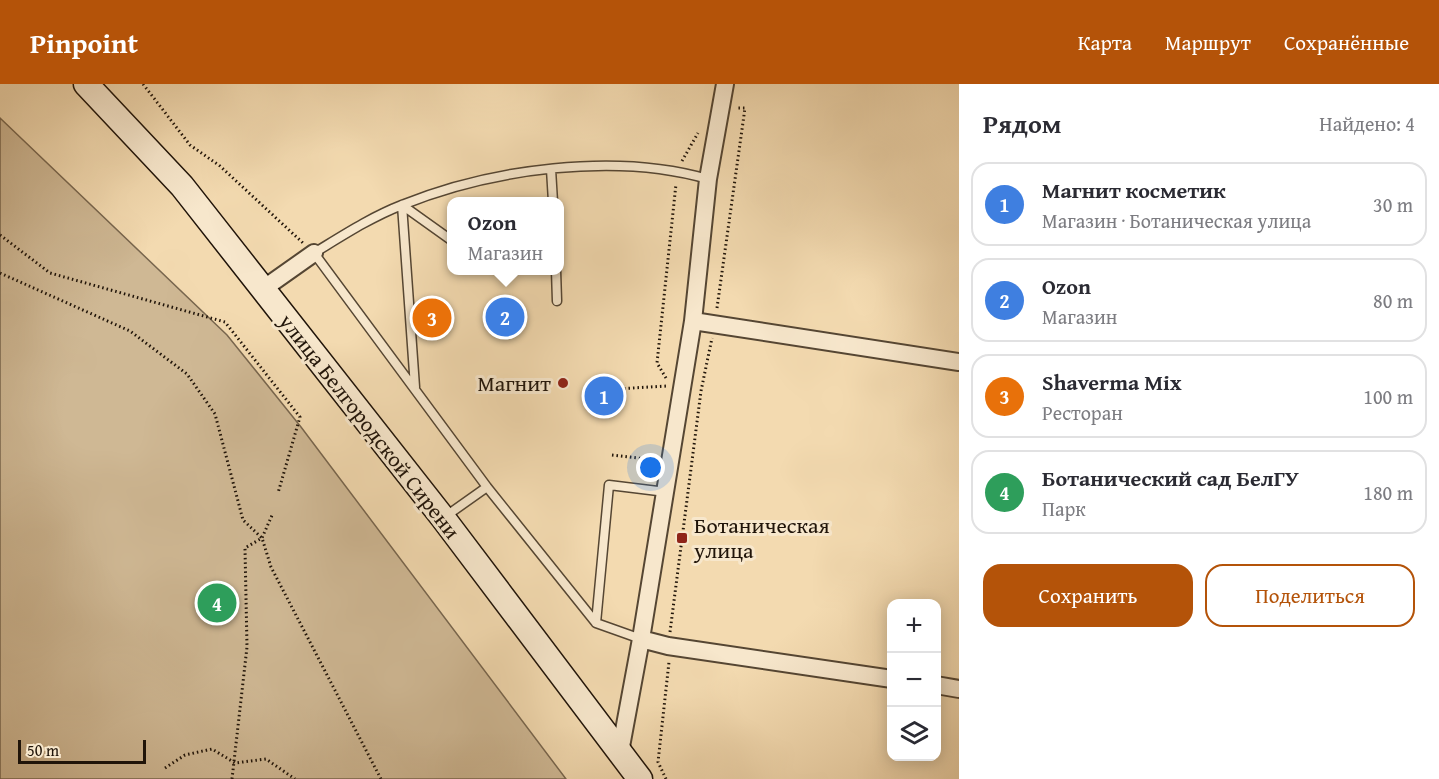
<!DOCTYPE html>
<html lang="ru">
<meta charset="utf-8">
<style>
:root{--surface:#fff;--page:#f2f2f3;--text:#2b2b33;--muted:#7c7c81;--line:#e1e1e2;--accent:#b45309}
body{margin:0;font-family:"Gentium Book Plus",serif;background:var(--page);color:var(--text)}
.controls{position:absolute;right:18px;bottom:18px;display:grid;overflow:hidden;border-radius:12px;box-shadow:0 3px 15px #0003}
.controls button{width:54px;height:54px;display:grid;place-items:center;padding:0;border:0;border-bottom:2px solid var(--line);background:var(--surface);color:var(--text);font:30px sans-serif}
.scale{position:absolute;left:18px;bottom:15px;width:128px;box-sizing:border-box;padding-left:6px;border:3px solid #201409;border-top:0;font-size:16px;line-height:21px;white-space:nowrap;color:#201409;-webkit-text-stroke:4px #f7e7cc;paint-order:stroke}
.you{position:absolute;left:651px;top:384px;width:21px;height:21px;margin:-15px;border:4px solid #fff;border-radius:50%;background:#1a73e8;box-shadow:0 0 0 9px #1a73e833}
.badge{display:grid;place-items:center;width:39px;height:39px;border-radius:50%;background:var(--accent);color:#fff;font-size:20px;font-weight:700}
.pin{position:absolute;translate:-50% -50%;border:3px solid #fff;box-shadow:0 2px 6px #0006}
.popup{position:absolute;left:447px;top:113px;width:117px;height:78px;box-sizing:border-box;display:grid;place-content:center;border-radius:12px;background:var(--surface);filter:drop-shadow(0 2px 4px #0005);font-size:20px;white-space:nowrap;color:var(--muted)}
.popup b{font-size:22px;color:var(--text)}
.popup::after{content:'';position:absolute;left:50%;top:100%;margin-left:-12px;border:12px solid transparent;border-top-color:var(--surface)}
.list{margin:0;padding:0;list-style:none}
h2{display:flex;justify-content:space-between;align-items:center;height:78px;margin:0;padding:0 24px;font-size:26px}
h2 small{font-size:20px;font-weight:400;color:var(--muted)}
.list li{display:grid;grid-template-columns:39px 1fr auto;gap:18px;align-items:center;box-sizing:border-box;height:84px;margin:0 12px 12px;padding:0 12px;border:2px solid var(--line);border-radius:18px}
.list b{display:block;font-size:22px;white-space:nowrap}
.list p{margin:0;font-size:20px;white-space:nowrap;color:var(--muted)}
.list em{font-size:20px;font-style:normal;color:var(--muted)}
.actions{display:flex;gap:12px;padding:18px 24px}
.actions a{flex:1;padding:14px 0;border:2px solid var(--accent);border-radius:18px;text-align:center;font-size:21px;color:var(--accent)}
.actions .main{background:var(--accent);color:#fff}
.icon{flex:none;width:33px;height:33px;fill:none;stroke:currentColor;stroke-width:2;stroke-linecap:round;stroke-linejoin:round}
.map{position:relative;flex:none;width:959px;height:695px;overflow:hidden}
header{display:flex;align-items:center;gap:36px;box-sizing:border-box;height:84px;padding:0 30px;background:var(--accent);color:#fff}
header strong{font-size:28px}
nav{display:flex;gap:33px;margin-inline-start:auto;font-size:21px}
main{display:flex}
aside{flex:1;background:var(--surface)}
.map>svg:first-child{display:block}
.green{fill:#cfb894;stroke:#78664e;stroke-width:1.5}
.lines{fill:none;stroke-linecap:round;stroke-linejoin:round}
.service-casing{stroke:#554633;stroke-width:11}
.minor-casing{stroke:#554633;stroke-width:20}
.secondary-casing{stroke:#201409;stroke-width:27}
.path{stroke:#201409;stroke-width:3;stroke-dasharray:1.5 3;stroke-linecap:butt}
.service{stroke:#f7e7cc;stroke-width:8}
.minor{stroke:#f7e7cc;stroke-width:16}
.secondary{stroke:#f7e7cc;stroke-width:24}
.poi-dot{fill:#8f2418;stroke:#f7e7cc;stroke-width:2}
.labels{text-anchor:middle;stroke-width:6;stroke-linejoin:round;paint-order:stroke}
.poi-label{font-size:22px;fill:#201409;stroke:#f7e7cc;text-anchor:end}
.street-label{font-size:22px;fill:#201409;stroke:#f7e7cc}
</style>
<header>
<strong>Pinpoint</strong>
<nav><a>Карта</a><a>Маршрут</a><a>Сохранённые</a></nav>
</header>
<main>
<div class="map">
<svg width="959" height="695" viewBox="0 0 959 695">
<rect width="100%" height="100%" fill="#f3dab0"/>
<filter id="stains"><feTurbulence type="fractalNoise" baseFrequency=".00333" numOctaves="4"/><feColorMatrix values="0 0 0 0 .2 0 0 0 0 .09 0 0 0 0 .02 0 0 0 .5 -.17"/></filter>
<radialGradient id="worn" r=".72"><stop offset=".6" stop-color="#630" stop-opacity="0"/><stop offset="1" stop-color="#630" stop-opacity=".3"/></radialGradient>
<!-- green -->
<path class="green" d="M 0,34 L 227,251 L 301,343 L 566,695 L 0,695 Z"/>
<g class="lines">
<defs>
<path id="service" d="M 551,85 L 553,118
M 402,121 L 415,303
M 402,121 L 451,156
M 556,186 L 557,217
M 446,432 L 487,403
M 596,539 L 609,401 L 666,408
M 641,555 L 596,539 L 487,403 L 314,169 C 342,152 371,133 402,121 C 491,85 615,68 708,95"/>
<path id="minor" d="M 263,205 L 314,169
M 693,237 L 959,278
M 641,555 L 668,562 L 892,595
M 936,601 L 959,605
M 620,668 L 641,555 L 693,237 L 708,95 L 725,0"/>
<path id="secondary" d="M 86,0 L 182,102 L 443,434 L 640,695"/>
</defs>
<!-- service casing -->
<use href="#service" class="service-casing"/>
<!-- minor casing -->
<use href="#minor" class="minor-casing"/>
<!-- secondary casing -->
<use href="#secondary" class="secondary-casing"/>
<!-- path -->
<path class="path" d="M 143,0 L 190,61 L 220,82 L 303,159
M 682,77 L 698,49
M 0,151 L 50,189 L 225,238 L 300,333 L 278,409
M 0,189 L 130,247 L 187,290 L 215,330 L 243,436 L 262,454 L 271,483 L 381,695
M 717,224 L 745,24 L 737,24
M 666,294 L 657,279 L 676,100
M 615,305 L 667,302
M 612,371 L 655,376
M 670,548 L 701,307 L 712,254
M 165,684 L 185,671 L 212,665 L 235,679 L 266,675 L 295,695
M 232,695 L 247,563 L 245,464 L 262,454 L 273,429
M 666,695 L 658,678 L 669,578"/>
<!-- service -->
<use href="#service" class="service"/>
<!-- minor -->
<use href="#minor" class="minor"/>
<!-- secondary -->
<use href="#secondary" class="secondary"/>
</g>
<!-- markers -->
<g class="poi-dot">
<circle cx="563" cy="299" r="6"/>
<rect x="676" y="448" width="12" height="12" rx="3"/>
</g>
<g class="labels">
<!-- poi labels -->
<g class="poi-label">
<text x="551" y="307">Магнит</text>
<text x="694" y="449" text-anchor="start">Ботаническая<tspan x="694" dy="25">улица</tspan></text>
</g>
<!-- street labels -->
<g class="street-label">
<text transform="translate(370 342) rotate(52)" y="8">улица Белгородской Сирени</text>
</g>
</g>
<rect width="100%" height="100%" filter="url(#stains)"/>
<rect width="100%" height="100%" fill="url(#worn)"/>
</svg>
<div class="controls">
<button>+</button>
<button>−</button>
<button><svg class="icon" aria-label="layers" viewBox="0 0 24 24"><path d="M12 4l9 5-9 5-9-5zM3 14l9 5 9-5"/></svg></button>
</div>
<div class="scale">50 m</div>
<div class="you"></div>
<div class="pin badge" style="left:604px;top:312px;background:#3f7fe0">1</div>
<div class="pin badge" style="left:505px;top:233px;background:#3f7fe0">2</div>
<div class="popup"><b>Ozon</b>Магазин</div>
<div class="pin badge" style="left:432px;top:234px;background:#e8710a">3</div>
<div class="pin badge" style="left:217px;top:519px;background:#2e9e5b">4</div>
</div>
<aside>
<h2>Рядом<small>Найдено: 4</small></h2>
<ul class="list">
<li><span class="badge" style="background:#3f7fe0">1</span><div><b>Магнит косметик</b><p>Магазин · Ботаническая улица</p></div><em>30 m</em></li>
<li><span class="badge" style="background:#3f7fe0">2</span><div><b>Ozon</b><p>Магазин</p></div><em>80 m</em></li>
<li><span class="badge" style="background:#e8710a">3</span><div><b>Shaverma Mix</b><p>Ресторан</p></div><em>100 m</em></li>
<li><span class="badge" style="background:#2e9e5b">4</span><div><b>Ботанический сад БелГУ</b><p>Парк</p></div><em>180 m</em></li>
</ul>
<div class="actions"><a class="main">Сохранить</a><a>Поделиться</a></div>
</aside>
</main>
